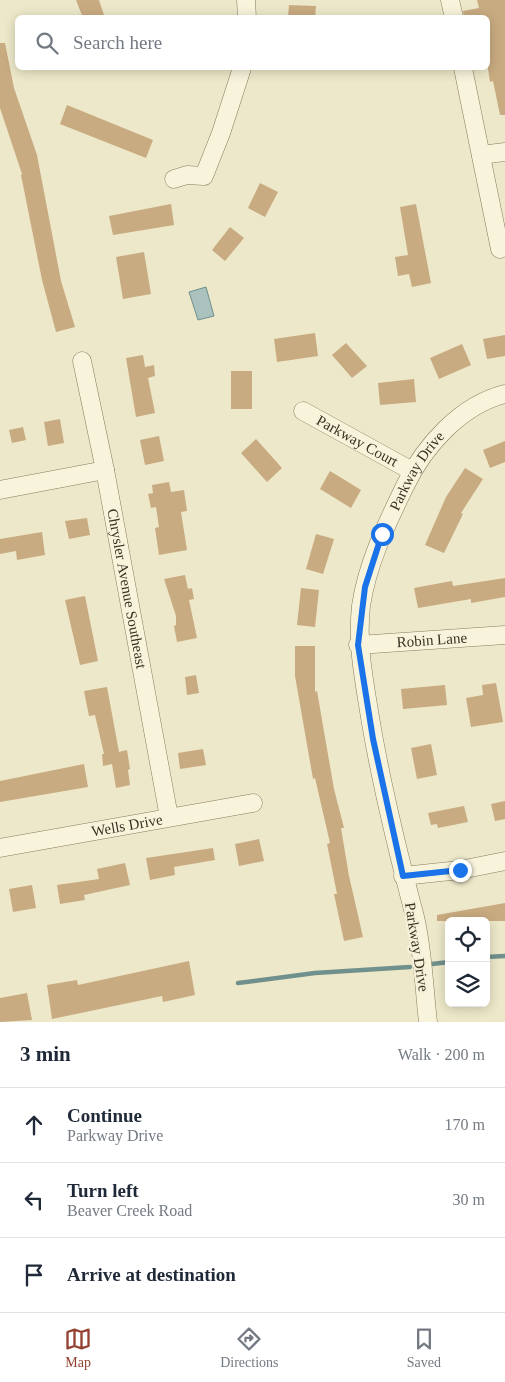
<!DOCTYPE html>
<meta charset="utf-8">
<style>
:root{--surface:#fff;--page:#f6f6f7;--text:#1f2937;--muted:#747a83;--line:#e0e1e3;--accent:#944131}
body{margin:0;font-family:Georgia,serif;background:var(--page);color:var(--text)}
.controls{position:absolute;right:15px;bottom:15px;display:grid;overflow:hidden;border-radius:8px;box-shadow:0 2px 12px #0003}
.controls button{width:45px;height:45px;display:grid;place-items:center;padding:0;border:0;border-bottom:1px solid var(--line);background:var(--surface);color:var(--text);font:25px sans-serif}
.stop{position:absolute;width:15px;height:15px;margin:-11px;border:4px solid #1a73e8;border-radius:50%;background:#fff}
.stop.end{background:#1a73e8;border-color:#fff;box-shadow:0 1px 5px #0008}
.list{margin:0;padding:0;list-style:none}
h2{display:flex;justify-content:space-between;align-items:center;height:65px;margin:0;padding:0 20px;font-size:21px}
h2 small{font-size:16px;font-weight:400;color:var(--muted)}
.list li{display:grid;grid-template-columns:32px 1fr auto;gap:15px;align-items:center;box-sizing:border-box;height:75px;padding:0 20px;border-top:1px solid var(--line)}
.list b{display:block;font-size:19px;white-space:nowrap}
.list p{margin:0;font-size:16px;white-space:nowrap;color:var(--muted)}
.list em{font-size:16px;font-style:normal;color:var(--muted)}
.icon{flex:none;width:28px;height:28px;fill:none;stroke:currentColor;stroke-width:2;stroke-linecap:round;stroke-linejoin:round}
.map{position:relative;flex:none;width:505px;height:1022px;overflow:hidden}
.search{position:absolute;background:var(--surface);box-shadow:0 2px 12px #0003;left:15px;right:15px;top:15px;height:55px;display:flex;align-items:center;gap:12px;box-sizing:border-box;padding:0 18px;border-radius:8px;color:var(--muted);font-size:19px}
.sheet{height:290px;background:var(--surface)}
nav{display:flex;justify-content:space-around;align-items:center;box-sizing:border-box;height:70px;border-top:1px solid var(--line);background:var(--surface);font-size:14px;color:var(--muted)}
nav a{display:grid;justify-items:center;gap:2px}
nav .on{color:var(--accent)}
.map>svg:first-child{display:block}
.water{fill:#aac1be;stroke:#70908d}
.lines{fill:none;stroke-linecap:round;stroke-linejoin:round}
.stream{stroke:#70908d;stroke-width:4.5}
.building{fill:#c9ab81}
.minor-casing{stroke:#887c5e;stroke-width:19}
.minor{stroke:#f8f4dc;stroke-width:18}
.route{stroke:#1a73e8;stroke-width:6}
.labels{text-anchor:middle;stroke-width:4.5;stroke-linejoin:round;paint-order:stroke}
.street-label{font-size:15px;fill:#3a3121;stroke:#f4f1d8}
</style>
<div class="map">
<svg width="505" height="1022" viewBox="0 0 505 1022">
<rect width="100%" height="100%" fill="#ede8c9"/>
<!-- water -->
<path class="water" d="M 206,287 L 214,316 L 198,320 L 189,292 Z"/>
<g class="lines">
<!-- stream -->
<path class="stream" d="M 486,957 L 505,956
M 432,964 L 449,962
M 238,983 L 315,973 L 410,967"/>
</g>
<!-- building -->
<path class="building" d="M 76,0 L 99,0 L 105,18 L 83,18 Z
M 477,0 L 505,0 L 505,115 L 500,115 L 493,81 L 490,82 L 488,69 L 488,18 L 464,18 L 463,11 L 479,8 Z
M 289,5 L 316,6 L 315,18 L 288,18 Z
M 0,43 L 5,43 L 14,88 L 37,155 L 61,281 L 75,327 L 56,332 L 42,280 L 21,175 L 22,174 L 0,108 Z
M 67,105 L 153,140 L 146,158 L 60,124 Z
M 260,183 L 278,192 L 265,217 L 248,208 Z
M 171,204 L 174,225 L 113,235 L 109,216 Z
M 416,204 L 431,283 L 412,287 L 409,274 L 398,276 L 395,257 L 408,255 L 400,207 Z
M 230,227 L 244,238 L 225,261 L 212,250 Z
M 144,252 L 151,294 L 123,299 L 116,257 Z
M 315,333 L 318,356 L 277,362 L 274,339 Z
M 505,335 L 505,356 L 487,359 L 483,339 Z
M 346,343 L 367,366 L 352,378 L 332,355 Z
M 462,344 L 471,365 L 439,379 L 430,358 Z
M 143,355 L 145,367 L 154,365 L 155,376 L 148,378 L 155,413 L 136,417 L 126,358 Z
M 231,371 L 252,371 L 252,409 L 231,409 Z
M 414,379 L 416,402 L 380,405 L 378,383 Z
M 60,419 L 64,443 L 48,446 L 44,422 Z
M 23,427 L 26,440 L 12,443 L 9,430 Z
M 159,436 L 164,461 L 145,465 L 140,440 Z
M 256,439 L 282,468 L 267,482 L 241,453 Z
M 505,441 L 505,462 L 490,468 L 483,450 Z
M 465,468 L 483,479 L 461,513 L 463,514 L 444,553 L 425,545 L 446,497 Z
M 330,471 L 361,490 L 351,508 L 320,489 Z
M 169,482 L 171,492 L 184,490 L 187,511 L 181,512 L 187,550 L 159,555 L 155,528 L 159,527 L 156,507 L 151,508 L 148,494 L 153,493 L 152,485 Z
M 87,518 L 90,535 L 69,539 L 65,521 Z
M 42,532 L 45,555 L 17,560 L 16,551 L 0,554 L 0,539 Z
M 316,534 L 334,539 L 323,574 L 306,569 Z
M 185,575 L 188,589 L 192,588 L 194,599 L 189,600 L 197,638 L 177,642 L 174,626 L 176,625 L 176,616 L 164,579 Z
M 505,578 L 505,597 L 471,603 L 471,599 L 418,608 L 414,588 L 452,581 L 453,586 Z
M 301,588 L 319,590 L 315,627 L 297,625 Z
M 85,596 L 98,661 L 80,665 L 65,600 Z
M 295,646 L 315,646 L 315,692 L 317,691 L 334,789 L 344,828 L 341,828 L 349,876 L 363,937 L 344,941 L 334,894 L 337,894 L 327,844 L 330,843 L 315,778 L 313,779 L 295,676 Z
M 196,675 L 199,693 L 187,695 L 185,677 Z
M 496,683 L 503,722 L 471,727 L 466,698 L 483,695 L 482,685 Z
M 445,685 L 447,705 L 403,709 L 401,689 Z
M 107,687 L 119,752 L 127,750 L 130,769 L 128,770 L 130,785 L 116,788 L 112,764 L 103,766 L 102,754 L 104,754 L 95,715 L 89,716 L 84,691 Z
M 431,744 L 437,775 L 417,779 L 411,748 Z
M 203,749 L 206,765 L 180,769 L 178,753 Z
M 84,764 L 88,787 L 0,802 L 0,781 Z
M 505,801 L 505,819 L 495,821 L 491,804 Z
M 464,806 L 468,822 L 438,828 L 437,824 L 431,825 L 428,813 Z
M 259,839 L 264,861 L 239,866 L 235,844 Z
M 213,848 L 215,860 L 174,867 L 175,875 L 150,880 L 146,858 Z
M 125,863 L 130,885 L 84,895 L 85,900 L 60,904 L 57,885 L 99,879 L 97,869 Z
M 32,885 L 36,908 L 13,912 L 9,889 Z
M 505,903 L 505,921 L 437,921 L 437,915 Z
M 189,961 L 195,995 L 163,1002 L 162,996 L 52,1019 L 47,985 L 77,980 L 78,985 Z
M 27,993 L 32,1020 L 0,1022 L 0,998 Z"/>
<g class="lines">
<defs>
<g id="minor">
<path d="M 246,0 L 247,18"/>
<path d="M 450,0 L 454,18"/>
<path d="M 463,68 L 500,249"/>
<path d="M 481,155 L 505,152"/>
<path d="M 174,179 L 187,175 L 204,176 L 221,133 L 242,68"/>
<path id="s1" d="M 82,361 L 105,470 L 169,817"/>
<path id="s2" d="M 303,411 L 412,471"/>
<path d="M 0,490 L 105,470"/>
<path id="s3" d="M 358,645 L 505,635"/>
<path id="s4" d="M 0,848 L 253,803"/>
<path d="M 403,876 L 460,870 L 505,861"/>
<path id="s5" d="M 428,1022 C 424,988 423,950 415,917 C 397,849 380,780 369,711 C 363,674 357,643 361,606 C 367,564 387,523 405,486 C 424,446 461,405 505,394"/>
</g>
</defs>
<!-- minor casing -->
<use href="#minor" class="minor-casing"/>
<!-- minor -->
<use href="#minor" class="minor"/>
</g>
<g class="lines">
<!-- route -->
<path class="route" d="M 382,534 L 365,587 L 358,645 L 373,739 L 403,876 L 460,870"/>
</g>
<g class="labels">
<!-- street labels -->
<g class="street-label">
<text dy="5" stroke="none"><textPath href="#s2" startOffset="62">Parkway Court</textPath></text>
<text dy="5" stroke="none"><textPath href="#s5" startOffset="570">Parkway Drive</textPath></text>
<text dy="5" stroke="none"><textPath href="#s1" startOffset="232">Chrysler Avenue Southeast</textPath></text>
<text dy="5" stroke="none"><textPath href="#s3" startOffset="74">Robin Lane</textPath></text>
<text dy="5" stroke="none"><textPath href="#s4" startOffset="129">Wells Drive</textPath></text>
<text transform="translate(417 947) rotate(81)" y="5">Parkway Drive</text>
</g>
</g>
</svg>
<div class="controls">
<button><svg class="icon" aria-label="locate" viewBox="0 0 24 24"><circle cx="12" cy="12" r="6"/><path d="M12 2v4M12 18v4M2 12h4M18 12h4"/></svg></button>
<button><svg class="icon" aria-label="layers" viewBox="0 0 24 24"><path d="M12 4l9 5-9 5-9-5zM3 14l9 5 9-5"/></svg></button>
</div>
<div class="stop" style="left:382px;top:534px"></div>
<div class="stop end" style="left:460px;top:870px"></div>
<div class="search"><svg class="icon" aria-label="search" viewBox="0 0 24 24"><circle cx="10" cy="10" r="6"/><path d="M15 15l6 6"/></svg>Search here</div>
</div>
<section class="sheet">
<h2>3 min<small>Walk · 200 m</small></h2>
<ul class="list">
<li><svg class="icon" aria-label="ahead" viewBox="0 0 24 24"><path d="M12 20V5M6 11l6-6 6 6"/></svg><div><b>Continue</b><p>Parkway Drive</p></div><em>170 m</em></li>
<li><svg class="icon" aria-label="left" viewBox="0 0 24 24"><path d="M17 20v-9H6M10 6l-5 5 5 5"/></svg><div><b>Turn left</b><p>Beaver Creek Road</p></div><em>30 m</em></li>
<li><svg class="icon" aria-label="arrive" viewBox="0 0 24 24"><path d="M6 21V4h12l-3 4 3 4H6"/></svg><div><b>Arrive at destination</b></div></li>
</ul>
</section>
<nav>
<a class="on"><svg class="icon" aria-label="map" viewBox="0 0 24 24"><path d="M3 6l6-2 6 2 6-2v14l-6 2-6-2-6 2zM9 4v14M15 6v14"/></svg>Map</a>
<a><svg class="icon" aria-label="directions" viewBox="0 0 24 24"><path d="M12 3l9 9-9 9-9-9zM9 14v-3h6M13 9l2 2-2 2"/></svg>Directions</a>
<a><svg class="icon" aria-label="saved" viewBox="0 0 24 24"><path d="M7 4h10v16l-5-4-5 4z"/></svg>Saved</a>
</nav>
